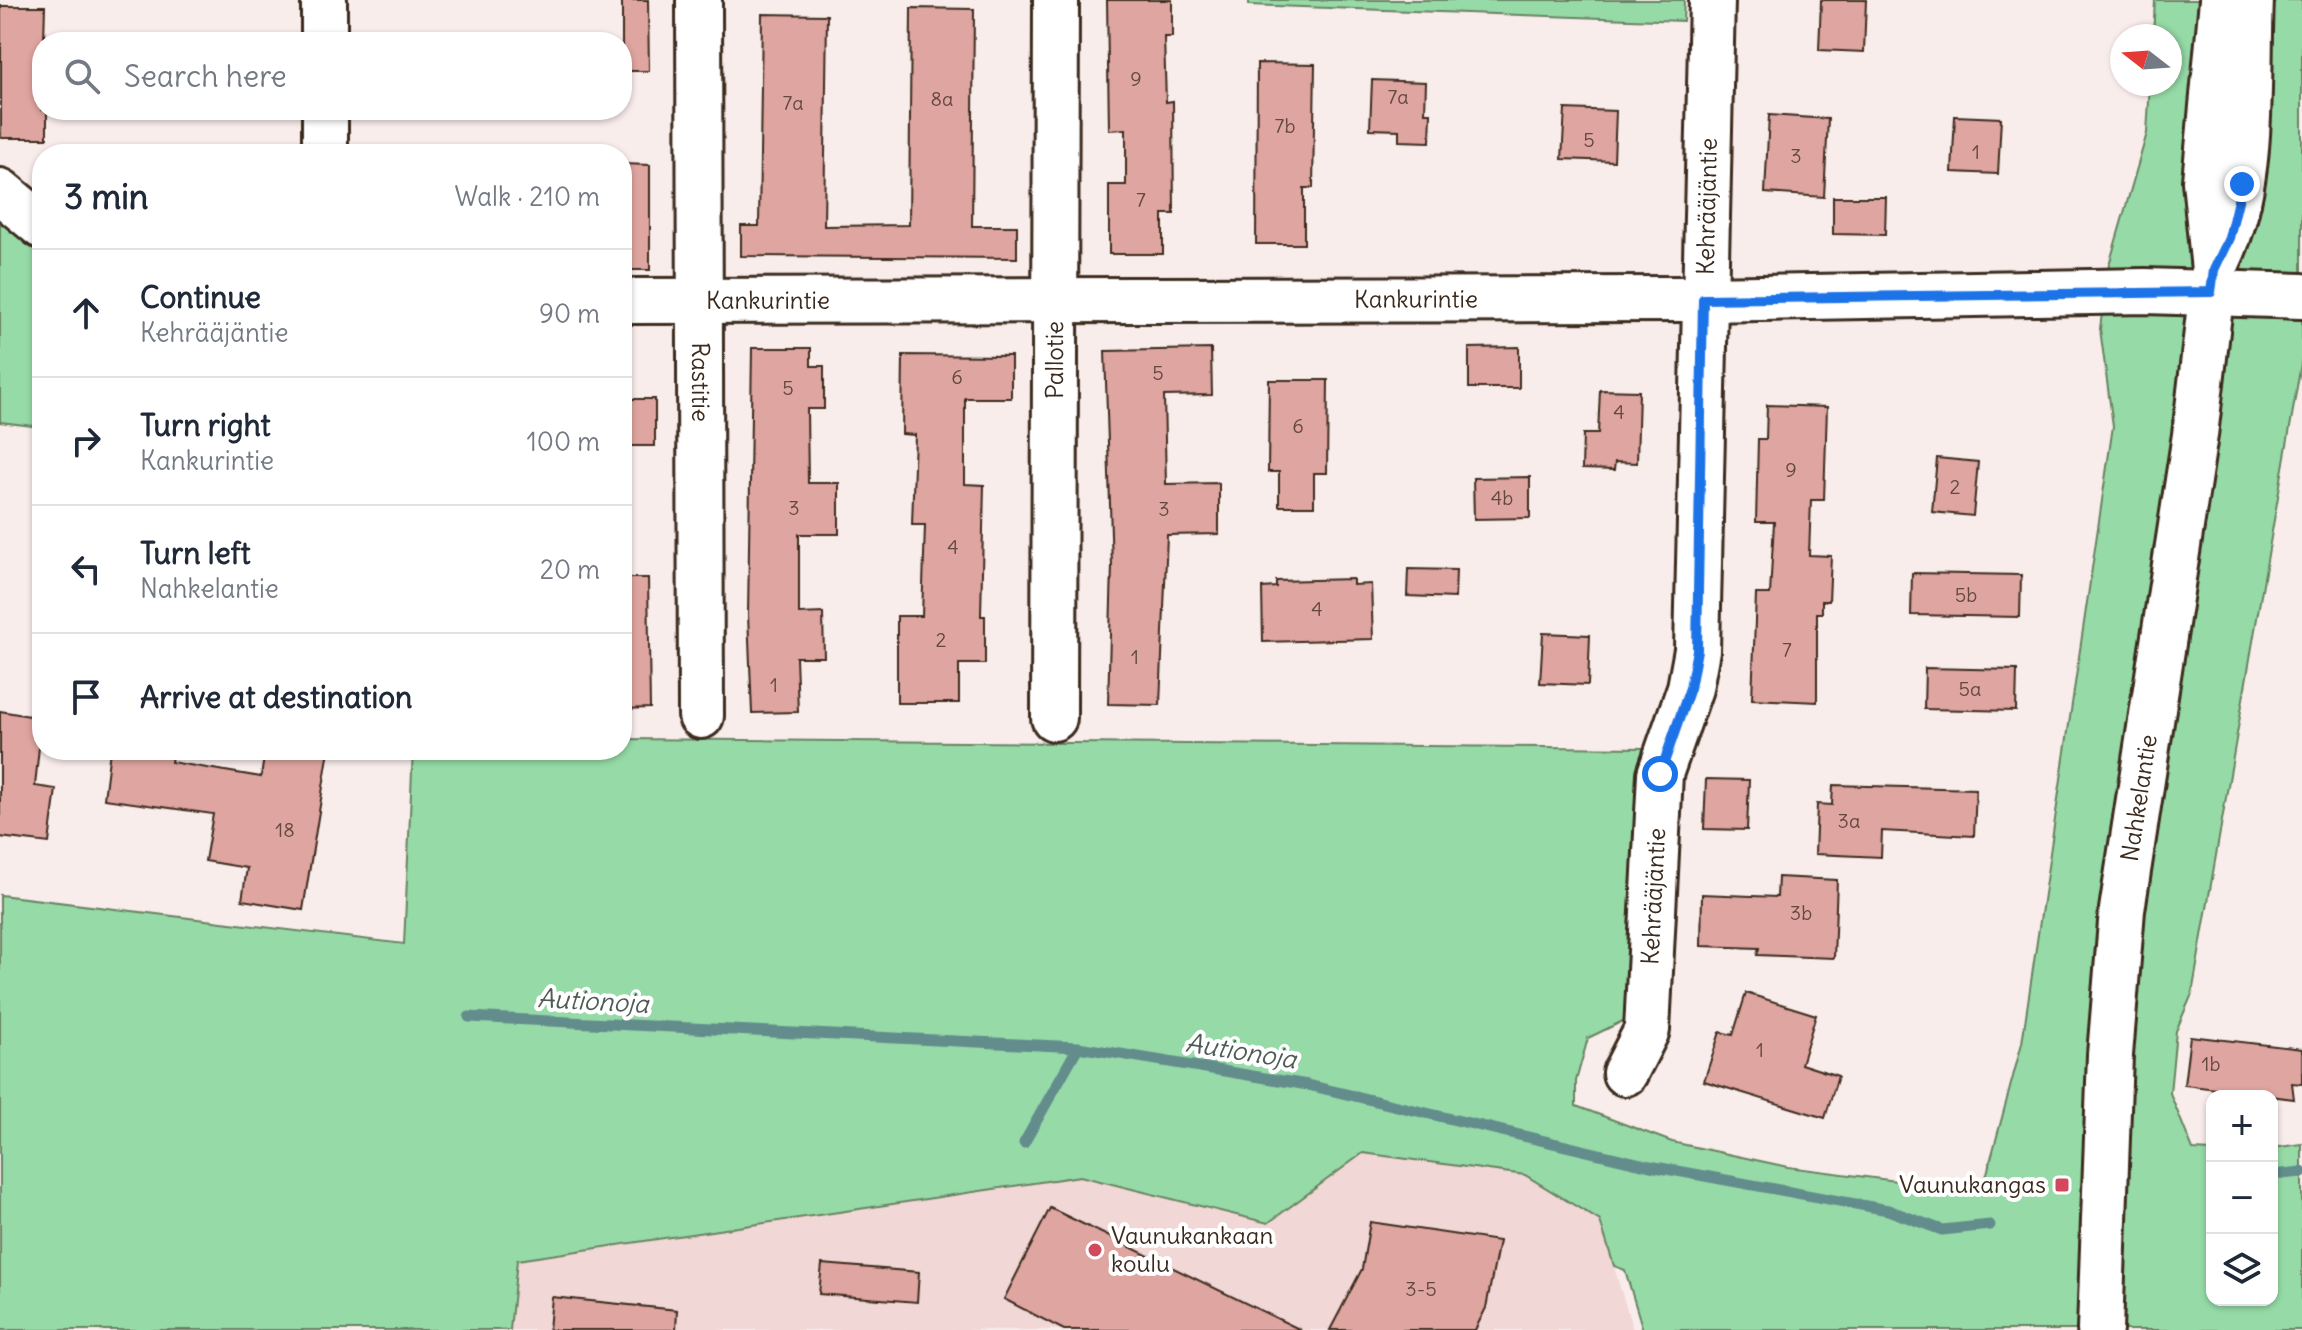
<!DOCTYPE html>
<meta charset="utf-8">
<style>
:root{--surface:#fff;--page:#f2f2f3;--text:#1f2937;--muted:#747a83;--line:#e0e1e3}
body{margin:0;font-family:Delius,sans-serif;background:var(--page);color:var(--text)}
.controls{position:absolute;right:24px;bottom:24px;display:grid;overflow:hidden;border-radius:16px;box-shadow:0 2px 6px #0004}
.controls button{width:72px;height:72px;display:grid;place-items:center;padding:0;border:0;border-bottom:2px solid var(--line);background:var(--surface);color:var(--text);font:40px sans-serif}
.compass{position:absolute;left:2110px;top:24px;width:72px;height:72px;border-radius:50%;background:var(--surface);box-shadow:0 2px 6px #0004;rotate:287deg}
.stop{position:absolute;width:24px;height:24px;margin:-18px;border:6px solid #1a73e8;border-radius:50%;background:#fff}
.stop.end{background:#1a73e8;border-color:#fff;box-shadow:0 2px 8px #0008}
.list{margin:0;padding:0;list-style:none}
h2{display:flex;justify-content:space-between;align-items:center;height:104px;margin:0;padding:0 32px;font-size:34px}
h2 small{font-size:26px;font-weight:400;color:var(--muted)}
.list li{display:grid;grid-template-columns:52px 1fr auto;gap:24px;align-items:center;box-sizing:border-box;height:128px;padding:0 32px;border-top:2px solid var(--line)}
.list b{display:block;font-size:30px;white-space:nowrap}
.list p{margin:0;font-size:26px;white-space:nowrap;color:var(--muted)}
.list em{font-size:26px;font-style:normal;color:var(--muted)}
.icon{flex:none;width:44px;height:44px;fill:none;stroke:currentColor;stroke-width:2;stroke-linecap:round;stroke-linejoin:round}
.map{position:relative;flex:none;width:2302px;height:1330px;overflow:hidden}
.search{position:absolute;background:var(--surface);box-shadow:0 2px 6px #0004;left:32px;top:32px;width:600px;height:88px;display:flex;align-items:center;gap:20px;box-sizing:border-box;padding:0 28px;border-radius:32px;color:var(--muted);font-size:30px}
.panel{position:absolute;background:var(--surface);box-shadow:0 2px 6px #0004;left:32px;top:144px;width:600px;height:616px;border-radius:32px}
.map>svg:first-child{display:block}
.built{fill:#f1d7d5}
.green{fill:#96dba7;stroke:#688262;stroke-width:2}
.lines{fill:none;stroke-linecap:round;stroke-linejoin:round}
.stream{stroke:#638d8c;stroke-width:11}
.building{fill:#dfa5a0;stroke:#3b2a1e;stroke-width:2}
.minor-casing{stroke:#3b2a1e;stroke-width:50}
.major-casing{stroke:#3b2a1e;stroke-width:50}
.minor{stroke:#fff;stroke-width:44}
.major{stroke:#fff;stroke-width:44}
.route{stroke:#1a73e8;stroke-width:10}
.poi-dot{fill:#d1495b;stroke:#fff;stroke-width:3}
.labels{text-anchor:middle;stroke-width:8;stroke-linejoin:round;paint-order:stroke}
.number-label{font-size:20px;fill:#64493e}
.street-label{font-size:24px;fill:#3b2a1e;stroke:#fff}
.poi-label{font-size:24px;fill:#3b2a1e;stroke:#fff;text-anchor:end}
.water-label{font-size:26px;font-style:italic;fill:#4f5c55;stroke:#fff}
</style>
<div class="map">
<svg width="2302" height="1330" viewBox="0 0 2302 1330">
<rect width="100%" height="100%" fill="#f9edec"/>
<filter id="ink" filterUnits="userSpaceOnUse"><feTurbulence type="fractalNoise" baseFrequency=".0125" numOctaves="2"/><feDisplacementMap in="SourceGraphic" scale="16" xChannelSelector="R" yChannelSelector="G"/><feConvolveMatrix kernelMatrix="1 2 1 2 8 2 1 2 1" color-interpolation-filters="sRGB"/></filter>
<g filter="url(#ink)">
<!-- built -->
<path class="built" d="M 1363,1153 L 1525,1175 L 1600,1221 L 1633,1330 L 510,1330 L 517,1260 L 1080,1176 L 1268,1223 Z"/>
<!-- green -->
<path class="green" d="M 1249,0 L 1684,0 L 1683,21 L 1249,5 Z
M 2155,0 L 2302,0 L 2302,358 L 2192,994 L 2176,1031 L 2170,1093 L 2193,1150 L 2212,1151 L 2212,1300 L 2272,1300 L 2272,1148 L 2302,1144 L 2302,1330 L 1643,1330 L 1625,1270 L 1614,1266 L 1600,1221 L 1525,1175 L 1363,1153 L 1268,1223 L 1080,1176 L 517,1260 L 510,1330 L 0,1330 L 0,895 L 404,944 L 413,750 L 622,750 L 622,739 L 1647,748 L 1627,1019 L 1588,1038 L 1576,1081 L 1576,1106 L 1672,1142 L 1788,1167 L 1982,1192 L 2022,1043 L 2113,426 L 2100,329 L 2107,272 L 2147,133 L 2150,84 L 2170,84 L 2170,36 L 2153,36 Z
M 0,211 L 42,248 L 42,427 L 0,422 Z"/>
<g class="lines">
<!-- stream -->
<path class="stream" d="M 469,1017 L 1078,1047 L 1308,1085 L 1650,1166 L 1888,1210 L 1942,1230 L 1990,1225
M 1024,1143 L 1078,1047
M 2272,1175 L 2302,1172"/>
</g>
<!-- building -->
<path class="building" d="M 622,0 L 648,0 L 649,71 L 622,71 Z
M 1107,0 L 1172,0 L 1172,37 L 1164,37 L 1166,102 L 1173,101 L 1174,214 L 1163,214 L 1163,254 L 1109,254 L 1109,185 L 1126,185 L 1126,129 L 1109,130 Z
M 1821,0 L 1866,0 L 1864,52 L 1819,50 Z
M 1,6 L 45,6 L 42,110 L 47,110 L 47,138 L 1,138 Z
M 911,8 L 974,9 L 972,226 L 1017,226 L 1017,258 L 741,256 L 741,226 L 759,226 L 762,14 L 827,15 L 824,226 L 909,225 Z
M 1257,63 L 1315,64 L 1313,188 L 1304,188 L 1304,244 L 1256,244 Z
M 1372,80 L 1426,82 L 1425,113 L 1431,113 L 1430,142 L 1399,141 L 1399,130 L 1370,129 Z
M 1565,109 L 1616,111 L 1614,161 L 1562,159 Z
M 1769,115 L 1828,119 L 1824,197 L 1765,193 Z
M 1955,116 L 2001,118 L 1998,174 L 1952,172 Z
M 622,164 L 650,165 L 650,270 L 622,270 Z
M 1833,197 L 1886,197 L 1885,235 L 1833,234 Z
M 1519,347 L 1519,388 L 1469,388 L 1469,348 Z
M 752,348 L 811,348 L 811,366 L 824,366 L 824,409 L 807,409 L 808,483 L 839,483 L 839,534 L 799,534 L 799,614 L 823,613 L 824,657 L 796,657 L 798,712 L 752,713 L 748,615 Z
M 1211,349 L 1212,395 L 1164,396 L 1166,484 L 1219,483 L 1219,534 L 1167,535 L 1160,705 L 1108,704 L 1112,566 L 1105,351 Z
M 903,355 L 1011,356 L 1011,398 L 965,398 L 965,484 L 984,485 L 981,616 L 985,616 L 985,664 L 959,664 L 959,703 L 897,703 L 897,616 L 922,616 L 925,525 L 912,525 L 915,435 L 902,434 Z
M 1269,380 L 1328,380 L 1327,473 L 1314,473 L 1314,506 L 1279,506 L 1279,472 L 1268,472 Z
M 1600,390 L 1639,391 L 1637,463 L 1615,462 L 1614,470 L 1582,469 L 1583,434 L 1598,434 Z
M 622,399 L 655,399 L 655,446 L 622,446 Z
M 1767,405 L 1827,407 L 1824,500 L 1811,500 L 1809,555 L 1831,556 L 1829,601 L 1822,601 L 1822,613 L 1817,613 L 1817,702 L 1752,699 L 1756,594 L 1770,594 L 1774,522 L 1756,522 L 1758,439 L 1766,439 Z
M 1937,458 L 1978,462 L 1973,516 L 1932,512 Z
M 1530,477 L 1530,518 L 1474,519 L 1473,478 Z
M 1408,569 L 1456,570 L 1455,598 L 1407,596 Z
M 1912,573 L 2021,575 L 2020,617 L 1911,615 Z
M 622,578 L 648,578 L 650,708 L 622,709 Z
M 1353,579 L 1353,585 L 1371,584 L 1373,639 L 1263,642 L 1262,588 L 1276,587 L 1276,581 Z
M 1543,633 L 1590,635 L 1588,685 L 1540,683 Z
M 1925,668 L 2017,670 L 2016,711 L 1924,709 Z
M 0,711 L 42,718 L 35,786 L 56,789 L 49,843 L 0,837 Z
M 110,750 L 173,750 L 171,762 L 261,777 L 265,750 L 329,750 L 303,910 L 242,900 L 247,868 L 205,861 L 213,814 L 104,799 Z
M 1706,779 L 1749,780 L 1747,830 L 1704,829 Z
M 1833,785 L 1976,789 L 1974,836 L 1882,831 L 1881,857 L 1815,854 L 1817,804 L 1832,805 Z
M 1778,877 L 1837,880 L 1834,958 L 1757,955 L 1759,948 L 1701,946 L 1702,894 L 1777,897 Z
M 1746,993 L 1816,1015 L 1801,1064 L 1838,1076 L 1825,1118 L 1704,1081 L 1720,1032 L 1733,1035 Z
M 2190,1036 L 2302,1049 L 2302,1084 L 2292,1083 L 2294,1099 L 2184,1085 Z
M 1050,1208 L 1301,1330 L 1064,1330 L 1004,1299 Z
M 1370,1222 L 1499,1241 L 1486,1308 L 1475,1330 L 1330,1330 L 1362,1269 Z
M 822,1264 L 919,1272 L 917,1302 L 819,1294 Z
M 552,1297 L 677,1310 L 676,1330 L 549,1330 Z"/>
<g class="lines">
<defs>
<g id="minor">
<path d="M 324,0 L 324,42"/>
<path id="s1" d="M 699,0 L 701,716"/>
<path d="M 325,110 L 325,154"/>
<path d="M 0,191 L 42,226"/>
<path id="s2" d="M 622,301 L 1703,299 L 2145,291 L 2302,296"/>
<path id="s3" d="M 1054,718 L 1056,0"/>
<path id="s4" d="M 1625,1073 L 1647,1030 L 1660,774 L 1690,688 L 1697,650 L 1712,0"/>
</g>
<g id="major">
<path d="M 2218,261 C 2256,183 2247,85 2251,0"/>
<path id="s5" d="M 2100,1330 L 2110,1055 L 2122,910 L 2195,435 L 2214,270 L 2205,181 L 2222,0"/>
</g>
</defs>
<!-- minor casing -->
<use href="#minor" class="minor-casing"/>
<!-- major casing -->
<use href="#major" class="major-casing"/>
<!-- minor -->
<use href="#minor" class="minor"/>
<!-- major -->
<use href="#major" class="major"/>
</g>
</g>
<g class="lines" filter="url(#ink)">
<!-- route -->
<path class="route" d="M 1660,774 L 1690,688 L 1697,650 L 1703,299 L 2211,292 L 2214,270 L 2229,238 L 2242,184"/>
</g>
<!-- markers -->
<g class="poi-dot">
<rect x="2054" y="1177" width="16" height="16" rx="4"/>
<circle cx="1095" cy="1250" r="8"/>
</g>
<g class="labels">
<!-- number labels -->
<g class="number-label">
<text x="1136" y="86">9</text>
<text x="1398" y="104">7a</text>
<text x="942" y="106">8a</text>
<text x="793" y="110">7a</text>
<text x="1285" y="133">7b</text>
<text x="1589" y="147">5</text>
<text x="1976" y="159">1</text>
<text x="1796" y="163">3</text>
<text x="1141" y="207">7</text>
<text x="1158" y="380">5</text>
<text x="957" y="384">6</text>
<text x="788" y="395">5</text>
<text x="1619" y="419">4</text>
<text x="1298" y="433">6</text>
<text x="1791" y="477">9</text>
<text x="1955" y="494">2</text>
<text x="1502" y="505">4b</text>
<text x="794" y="515">3</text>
<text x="1164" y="516">3</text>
<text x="953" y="554">4</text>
<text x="1966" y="602">5b</text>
<text x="1317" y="616">4</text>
<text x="941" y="647">2</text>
<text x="1787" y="657">7</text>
<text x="1135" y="664">1</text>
<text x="774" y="692">1</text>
<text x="1970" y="696">5a</text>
<text x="1849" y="828">3a</text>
<text x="285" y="837">18</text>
<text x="1801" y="920">3b</text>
<text x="1760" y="1057">1</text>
<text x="2211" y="1071">1b</text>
<text x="1421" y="1296">3-5</text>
</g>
<!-- street labels -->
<g class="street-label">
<text dy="8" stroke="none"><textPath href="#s4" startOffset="878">Kehrääjäntie</textPath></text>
<text dy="8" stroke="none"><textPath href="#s2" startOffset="794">Kankurintie</textPath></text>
<text dy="8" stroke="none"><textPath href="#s2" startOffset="146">Kankurintie</textPath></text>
<text dy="8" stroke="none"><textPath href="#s3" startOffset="358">Pallotie</textPath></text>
<text dy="8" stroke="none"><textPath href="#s1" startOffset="382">Rastitie</textPath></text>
<text dy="8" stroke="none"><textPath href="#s5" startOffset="534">Nahkelantie</textPath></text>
<text dy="8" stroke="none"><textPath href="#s4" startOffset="182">Kehrääjäntie</textPath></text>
</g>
<!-- poi labels -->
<g class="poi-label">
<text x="2046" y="1193">Vaunukangas</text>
<text x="1111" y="1244" text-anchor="start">Vaunukankaan<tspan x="1111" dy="28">koulu</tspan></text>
</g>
<!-- water labels -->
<g class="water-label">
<text transform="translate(593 1001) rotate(3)" y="9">Autionoja</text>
<text transform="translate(1241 1051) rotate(9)" y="9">Autionoja</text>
</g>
</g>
</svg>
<div class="controls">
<button>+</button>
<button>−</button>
<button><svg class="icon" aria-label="layers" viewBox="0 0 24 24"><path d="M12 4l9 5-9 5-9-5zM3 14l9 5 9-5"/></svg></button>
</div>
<svg class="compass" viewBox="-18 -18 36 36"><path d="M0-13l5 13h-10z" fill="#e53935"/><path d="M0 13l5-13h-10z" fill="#747a83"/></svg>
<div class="stop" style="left:1660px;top:774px"></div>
<div class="stop end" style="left:2242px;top:184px"></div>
<div class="search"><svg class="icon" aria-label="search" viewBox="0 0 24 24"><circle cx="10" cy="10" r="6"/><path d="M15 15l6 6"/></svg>Search here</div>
<section class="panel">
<h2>3 min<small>Walk · 210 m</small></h2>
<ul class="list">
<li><svg class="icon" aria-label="ahead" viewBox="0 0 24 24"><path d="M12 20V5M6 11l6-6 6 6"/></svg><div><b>Continue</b><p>Kehrääjäntie</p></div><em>90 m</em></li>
<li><svg class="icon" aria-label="right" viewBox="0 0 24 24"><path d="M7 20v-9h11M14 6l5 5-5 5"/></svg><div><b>Turn right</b><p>Kankurintie</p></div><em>100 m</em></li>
<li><svg class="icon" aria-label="left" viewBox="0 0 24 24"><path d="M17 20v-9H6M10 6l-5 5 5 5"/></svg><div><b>Turn left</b><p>Nahkelantie</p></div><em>20 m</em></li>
<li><svg class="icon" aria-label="arrive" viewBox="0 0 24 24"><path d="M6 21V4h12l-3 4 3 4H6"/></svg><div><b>Arrive at destination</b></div></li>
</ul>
</section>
</div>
